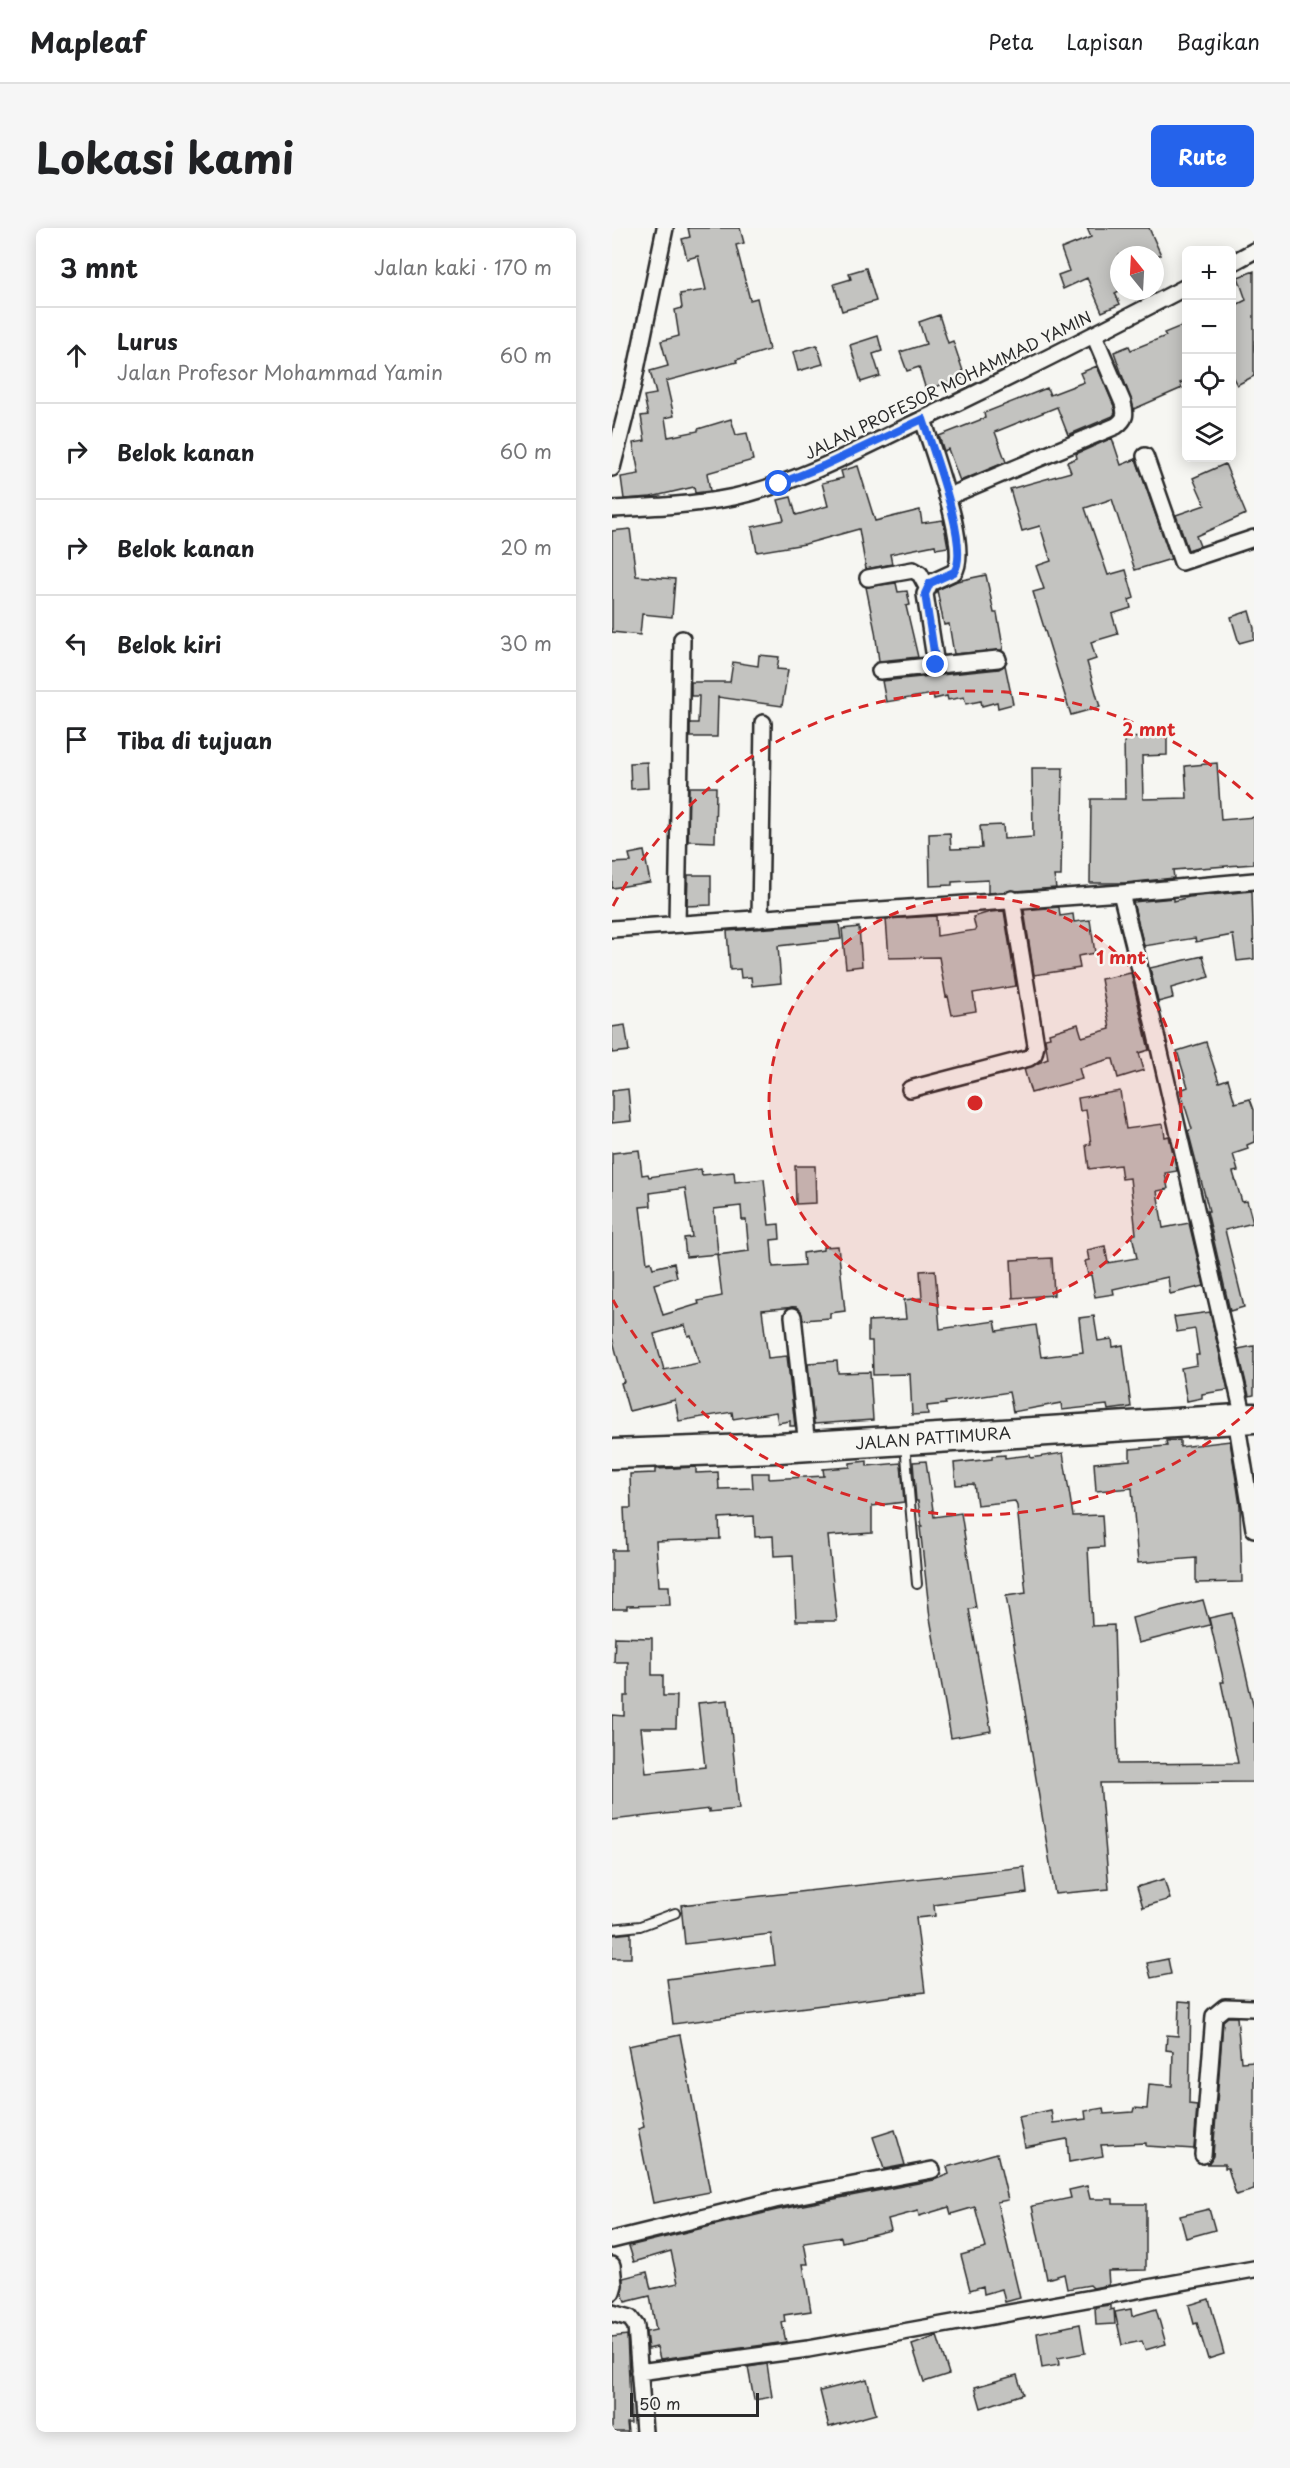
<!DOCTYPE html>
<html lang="id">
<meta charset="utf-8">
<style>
:root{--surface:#fff;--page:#f6f6f6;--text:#202124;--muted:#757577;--line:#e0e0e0;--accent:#2563eb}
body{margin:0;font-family:"Playpen Sans",sans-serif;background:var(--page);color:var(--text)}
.controls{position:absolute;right:18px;top:18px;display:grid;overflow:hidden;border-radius:9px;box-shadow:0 3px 15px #0003}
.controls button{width:54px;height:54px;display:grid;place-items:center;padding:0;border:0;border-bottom:2px solid var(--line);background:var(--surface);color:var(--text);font:30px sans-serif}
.compass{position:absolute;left:498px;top:18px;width:54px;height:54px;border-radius:50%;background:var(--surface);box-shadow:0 3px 15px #0003;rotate:342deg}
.scale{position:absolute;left:18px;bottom:15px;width:129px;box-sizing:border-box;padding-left:6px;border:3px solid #2b2b2b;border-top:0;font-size:16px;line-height:21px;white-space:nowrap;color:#2b2b2b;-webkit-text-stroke:4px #f6f6f2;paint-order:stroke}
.stop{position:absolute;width:18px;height:18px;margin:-14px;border:4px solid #2563eb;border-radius:50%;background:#fff}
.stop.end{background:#2563eb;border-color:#fff;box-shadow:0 2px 6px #0008}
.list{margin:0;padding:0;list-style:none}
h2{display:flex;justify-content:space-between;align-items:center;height:78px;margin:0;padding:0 24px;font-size:26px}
h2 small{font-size:20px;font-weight:400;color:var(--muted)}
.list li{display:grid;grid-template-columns:39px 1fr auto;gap:18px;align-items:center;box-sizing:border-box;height:96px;padding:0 24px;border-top:2px solid var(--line)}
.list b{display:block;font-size:22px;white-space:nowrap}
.list p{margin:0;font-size:20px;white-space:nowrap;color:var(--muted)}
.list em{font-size:20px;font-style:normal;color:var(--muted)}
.icon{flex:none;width:33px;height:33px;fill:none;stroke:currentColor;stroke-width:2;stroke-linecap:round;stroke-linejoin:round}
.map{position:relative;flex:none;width:642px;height:2204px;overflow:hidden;border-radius:9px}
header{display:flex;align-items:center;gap:36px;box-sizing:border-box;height:84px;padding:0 30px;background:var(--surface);border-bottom:2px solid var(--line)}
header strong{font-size:28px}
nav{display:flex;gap:33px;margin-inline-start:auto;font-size:21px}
.intro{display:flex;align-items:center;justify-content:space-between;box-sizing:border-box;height:144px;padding:0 36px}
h1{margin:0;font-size:42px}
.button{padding:15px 27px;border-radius:9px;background:var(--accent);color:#fff;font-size:21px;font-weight:700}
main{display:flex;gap:36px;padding:0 36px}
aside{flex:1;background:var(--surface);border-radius:9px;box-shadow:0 3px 15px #0003}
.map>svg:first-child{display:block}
.building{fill:#c3c3c0;stroke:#2b2b2b;stroke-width:1.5;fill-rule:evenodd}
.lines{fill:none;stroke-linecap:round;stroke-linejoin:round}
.lane-casing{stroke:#2b2b2b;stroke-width:12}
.street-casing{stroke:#2b2b2b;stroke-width:20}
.highway-casing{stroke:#2b2b2b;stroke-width:33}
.lane{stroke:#f6f6f2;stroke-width:8}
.street{stroke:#f6f6f2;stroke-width:15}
.highway{stroke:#f6f6f2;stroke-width:28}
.route{stroke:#2563eb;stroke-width:8}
.ring{fill:none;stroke:#d62828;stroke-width:3;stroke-dasharray:10 8}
.labels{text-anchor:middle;stroke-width:5;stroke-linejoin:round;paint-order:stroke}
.street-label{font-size:16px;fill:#2b2b2b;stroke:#f6f6f2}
.centre{fill:#d62828;stroke:#f6f6f2;stroke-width:3}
.ring-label{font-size:18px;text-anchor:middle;font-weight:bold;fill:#d62828;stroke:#f6f6f2;stroke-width:5;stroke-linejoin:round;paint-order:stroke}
</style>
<header>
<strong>Mapleaf</strong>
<nav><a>Peta</a><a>Lapisan</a><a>Bagikan</a></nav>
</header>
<div class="intro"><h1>Lokasi kami</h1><a class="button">Rute</a></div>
<main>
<aside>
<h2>3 mnt<small>Jalan kaki · 170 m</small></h2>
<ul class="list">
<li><svg class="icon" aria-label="ahead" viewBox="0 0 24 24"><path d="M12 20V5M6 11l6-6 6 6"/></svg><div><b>Lurus</b><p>Jalan Profesor Mohammad Yamin</p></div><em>60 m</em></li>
<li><svg class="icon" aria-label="right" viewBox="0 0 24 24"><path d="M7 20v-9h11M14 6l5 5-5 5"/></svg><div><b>Belok kanan</b></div><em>60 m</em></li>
<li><svg class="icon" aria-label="right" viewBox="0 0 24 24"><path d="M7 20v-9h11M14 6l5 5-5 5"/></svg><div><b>Belok kanan</b></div><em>20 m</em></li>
<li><svg class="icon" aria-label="left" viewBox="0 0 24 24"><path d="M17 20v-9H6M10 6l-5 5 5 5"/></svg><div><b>Belok kiri</b></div><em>30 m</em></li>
<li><svg class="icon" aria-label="arrive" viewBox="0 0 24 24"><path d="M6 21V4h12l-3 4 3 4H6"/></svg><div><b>Tiba di tujuan</b></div></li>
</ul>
</aside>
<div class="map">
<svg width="642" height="2204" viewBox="0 0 642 2204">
<rect width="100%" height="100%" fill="#f6f6f2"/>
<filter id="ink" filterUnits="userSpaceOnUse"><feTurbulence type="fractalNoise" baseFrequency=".0167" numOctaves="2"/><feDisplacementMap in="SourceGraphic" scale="12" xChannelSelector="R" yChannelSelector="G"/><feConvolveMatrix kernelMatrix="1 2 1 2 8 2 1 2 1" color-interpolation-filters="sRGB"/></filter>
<g filter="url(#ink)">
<!-- building -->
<path class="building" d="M 76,0 L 128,0 L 132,15 L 124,17 L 138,72 L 145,70 L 157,122 L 124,132 L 125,134 L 54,153 L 62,188 L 53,190 L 56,209 L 86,203 L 86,201 L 119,191 L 124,207 L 135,205 L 141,232 L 95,245 L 98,263 L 83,265 L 82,259 L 39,269 L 12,271 L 9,249 L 27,246 L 21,215 L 33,213 L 29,188 L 36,187 L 32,168 L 44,166 L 38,143 L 56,138 L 49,113 L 67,108 L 63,82 L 70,80 L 68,66 L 94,62 L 86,28 L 75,31 L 70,11 L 78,9 Z
M 475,0 L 537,0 L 549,27 L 507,27 L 507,63 L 503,65 L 508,76 L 490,84 L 475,50 L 451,61 L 446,47 L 457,43 L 449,21 L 479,9 Z
M 254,40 L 264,73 L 230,83 L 222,56 L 239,51 L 237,45 Z
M 642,43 L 642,148 L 625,157 L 620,148 L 620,79 L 634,72 L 626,49 Z
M 327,87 L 336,115 L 341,113 L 353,149 L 314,162 L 307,139 L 295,143 L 288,124 L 314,116 L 307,94 Z
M 574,96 L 574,153 L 568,155 L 570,160 L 522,181 L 502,124 L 517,118 L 519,122 L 554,108 L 552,105 Z
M 266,108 L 270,123 L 261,126 L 268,148 L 249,154 L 238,117 Z
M 205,117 L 211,136 L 186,143 L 181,124 Z
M 485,138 L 502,178 L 503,185 L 501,188 L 456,207 L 445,179 L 383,204 L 394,234 L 348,253 L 336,221 L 332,223 L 327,208 L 373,190 L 372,185 L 435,160 L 438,167 L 472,154 L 468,145 Z
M 500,210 L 509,237 L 524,231 L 559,331 L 523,342 L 500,271 L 473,280 L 496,347 L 514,342 L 522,370 L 517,372 L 519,380 L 500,386 L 506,406 L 479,414 L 484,431 L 475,434 L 488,479 L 459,487 L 421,364 L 432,361 L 424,338 L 439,333 L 428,298 L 410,303 L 398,261 L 459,244 L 455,234 L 465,230 L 464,226 Z
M 613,236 L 634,286 L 584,308 L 588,318 L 576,322 L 564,287 L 593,277 L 581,250 Z
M 246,238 L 263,293 L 308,282 L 310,295 L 331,292 L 336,319 L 324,321 L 323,317 L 278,326 L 280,336 L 254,341 L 247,301 L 193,316 L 145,324 L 140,299 L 172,292 L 166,272 L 179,269 L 184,287 L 216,278 L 210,255 L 231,250 L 229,243 Z
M 18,301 L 24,348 L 63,351 L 60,389 L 30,386 L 28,407 L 0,404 L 0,303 Z
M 374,347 L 382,385 L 385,385 L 391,419 L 390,422 L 342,426 L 337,396 L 332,397 L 325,362 L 345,353 Z
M 284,355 L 286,364 L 295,363 L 298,377 L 294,378 L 306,429 L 267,433 L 263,403 L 254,359 Z
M 637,383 L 642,400 L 642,411 L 627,415 L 619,389 Z
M 147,427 L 167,429 L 165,441 L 176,442 L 170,478 L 106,469 L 105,509 L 78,509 L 78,495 L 86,495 L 87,468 L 79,468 L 79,454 L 118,454 L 121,434 L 146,438 Z
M 393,437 L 401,476 L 386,480 L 385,474 L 370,478 L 369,473 L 354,476 L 352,469 L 336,472 L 335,468 L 322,471 L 321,466 L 274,474 L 270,453 L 387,441 Z
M 555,502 L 555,527 L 530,528 L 531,571 L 575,570 L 573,538 L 605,535 L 609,592 L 642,589 L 642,636 L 561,642 L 562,650 L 513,655 L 478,655 L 479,571 L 513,571 L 512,510 L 540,509 L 539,503 Z
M 35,534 L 36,560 L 19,561 L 18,535 Z
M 420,540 L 451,540 L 449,648 L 442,648 L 444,660 L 376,665 L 376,652 L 340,654 L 340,657 L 318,658 L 317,606 L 338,605 L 339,621 L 370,620 L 368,598 L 391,597 L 392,611 L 421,609 Z
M 77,559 L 104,559 L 103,614 L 76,613 Z
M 32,623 L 38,654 L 0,660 L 0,635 L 19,634 L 17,626 Z
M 76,647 L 99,647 L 99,677 L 75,678 Z
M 640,663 L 642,731 L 625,733 L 621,707 L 584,714 L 583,710 L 532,718 L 521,674 L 562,670 L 562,673 L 577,669 Z
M 447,679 L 448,688 L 461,686 L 462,694 L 478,692 L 483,725 L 466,728 L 468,740 L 422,747 L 412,682 Z
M 392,683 L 404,758 L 361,765 L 364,783 L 340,787 L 336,768 L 334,769 L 327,729 L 277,730 L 274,691 L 324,688 L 325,708 L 364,702 L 361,689 L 378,684 Z
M 227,695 L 229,711 L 166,718 L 169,755 L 140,758 L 139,749 L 129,750 L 128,741 L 118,742 L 115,703 Z
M 247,699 L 250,738 L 234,740 L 230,701 Z
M 591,728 L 597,749 L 559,760 L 561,770 L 546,774 L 538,740 Z
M 519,745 L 537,822 L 527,825 L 532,842 L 506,850 L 501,831 L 498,831 L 467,840 L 470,851 L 419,865 L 412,841 L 436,831 L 433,810 L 438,809 L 437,805 L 466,796 L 470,809 L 498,801 L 489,751 Z
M 13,797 L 17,823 L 0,825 L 0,799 Z
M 594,814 L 607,854 L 616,851 L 623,875 L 638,871 L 642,882 L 642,914 L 635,917 L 636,921 L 621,926 L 626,943 L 621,944 L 630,974 L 635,973 L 641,995 L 613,1002 L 632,1079 L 618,1083 L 595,983 L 597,983 L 576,903 L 580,901 L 568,862 L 576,859 L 565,823 Z
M 16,861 L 19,893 L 0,895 L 0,863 Z
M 508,863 L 514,901 L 551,896 L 553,909 L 557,908 L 565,943 L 553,945 L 556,961 L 545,963 L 551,1000 L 577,995 L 592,1058 L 558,1066 L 556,1049 L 501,1061 L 502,1066 L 483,1069 L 479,1047 L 476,1047 L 473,1033 L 477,1032 L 475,1022 L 493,1018 L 496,1035 L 525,1030 L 520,1007 L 524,1006 L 518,950 L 510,951 L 508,937 L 477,941 L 474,917 L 479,916 L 474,882 L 468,883 L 466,870 Z
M 27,922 L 30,947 L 36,946 L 37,949 L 89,941 L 90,947 L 122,944 L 123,954 L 152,951 L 157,997 L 167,996 L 168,1011 L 159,1012 L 161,1039 L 192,1037 L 191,1025 L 211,1022 L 211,1019 L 226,1018 L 233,1083 L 218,1085 L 218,1090 L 191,1092 L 189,1083 L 184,1079 L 150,1082 L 156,1130 L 175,1128 L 183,1198 L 178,1198 L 178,1193 L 166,1195 L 164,1184 L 121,1191 L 120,1184 L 67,1193 L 63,1172 L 17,1183 L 9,1155 L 12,1154 L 0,1109 L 0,925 ZM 73,960 L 80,1009 L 72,1010 L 74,1029 L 106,1026 L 102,981 L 129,978 L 130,992 L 134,992 L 137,1023 L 105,1027 L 110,1068 L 86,1073 L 87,1076 L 51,1087 L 42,1056 L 65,1049 L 62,1035 L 41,1040 L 39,1034 L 35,1035 L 28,979 L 39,978 L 38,965 ZM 73,1097 L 76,1108 L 79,1107 L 87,1135 L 52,1142 L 42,1106 Z
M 183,938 L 203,938 L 204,975 L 184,976 Z
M 440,1030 L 442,1067 L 401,1070 L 399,1032 Z
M 323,1042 L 328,1101 L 383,1093 L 385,1103 L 424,1097 L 429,1129 L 471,1124 L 467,1090 L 482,1088 L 486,1113 L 500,1111 L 501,1119 L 511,1117 L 519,1179 L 496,1182 L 495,1177 L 450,1182 L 449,1175 L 401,1184 L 397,1164 L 333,1174 L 334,1176 L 315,1178 L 316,1186 L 300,1187 L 298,1146 L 261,1147 L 260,1113 L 256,1113 L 256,1093 L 294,1091 L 292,1072 L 310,1070 L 308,1043 Z
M 598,1084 L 616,1162 L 590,1166 L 590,1170 L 575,1173 L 569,1140 L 585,1137 L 584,1127 L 587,1127 L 583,1101 L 565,1104 L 562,1089 Z
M 642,1118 L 642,1167 L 637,1168 L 626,1121 Z
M 225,1133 L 226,1145 L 258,1144 L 261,1192 L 202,1196 L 196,1135 Z
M 568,1212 L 568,1219 L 618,1213 L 628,1278 L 630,1354 L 584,1355 L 584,1330 L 526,1335 L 520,1260 L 484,1263 L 482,1235 L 518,1232 L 518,1221 L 555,1218 L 554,1213 Z
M 451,1225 L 461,1288 L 490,1287 L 492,1319 L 476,1320 L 480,1398 L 502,1397 L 506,1536 L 626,1535 L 609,1454 L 612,1454 L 597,1390 L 620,1385 L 642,1481 L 642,1554 L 488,1555 L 497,1661 L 443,1666 L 394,1368 L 414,1365 L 405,1278 L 403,1273 L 365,1277 L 362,1256 L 344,1257 L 342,1235 L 380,1231 L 380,1228 L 393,1227 L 393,1230 L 418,1227 L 419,1230 Z
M 255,1233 L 255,1238 L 289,1235 L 292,1274 L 260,1278 L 260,1305 L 216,1308 L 225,1393 L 184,1393 L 181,1327 L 162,1328 L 161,1308 L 143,1309 L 142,1288 L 107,1290 L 108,1311 L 44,1313 L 47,1358 L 57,1358 L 58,1377 L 15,1378 L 15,1381 L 0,1381 L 0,1322 L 14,1322 L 12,1280 L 19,1280 L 18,1246 L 43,1245 L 43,1241 L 84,1239 L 84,1245 L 106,1244 L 107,1261 L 141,1260 L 140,1245 L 157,1245 L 157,1251 L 212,1248 L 211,1241 L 238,1239 L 238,1235 Z
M 314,1233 L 322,1289 L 349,1285 L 364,1380 L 357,1381 L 379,1503 L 339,1510 L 318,1390 L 308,1299 L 310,1299 L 306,1273 L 304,1273 L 301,1234 Z
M 591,1372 L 598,1397 L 526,1415 L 520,1390 Z
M 3,1409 L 40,1410 L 40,1447 L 51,1447 L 51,1468 L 65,1468 L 64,1500 L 29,1500 L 34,1545 L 93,1539 L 86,1475 L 116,1472 L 127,1581 L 97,1584 L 97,1581 L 0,1592 L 0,1487 L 12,1488 L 12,1468 L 16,1468 L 16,1434 L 2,1434 Z
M 412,1639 L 415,1665 L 322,1677 L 323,1688 L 304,1690 L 313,1764 L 61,1796 L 55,1751 L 163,1737 L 159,1706 L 73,1716 L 69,1677 Z
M 552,1651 L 558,1671 L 531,1679 L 525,1659 Z
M 19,1705 L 19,1730 L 0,1730 L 0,1707 Z
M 556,1731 L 559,1746 L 539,1750 L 535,1735 Z
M 567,1773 L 579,1774 L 577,1876 L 585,1877 L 582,1921 L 534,1918 L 534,1915 L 489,1917 L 491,1928 L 457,1934 L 455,1911 L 413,1919 L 407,1889 L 439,1882 L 441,1895 L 474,1891 L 473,1883 L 491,1880 L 492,1886 L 521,1884 L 522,1880 L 535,1881 L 537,1856 L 560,1858 L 561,1823 L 554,1822 L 555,1807 L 566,1808 Z
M 616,1789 L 625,1789 L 629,1834 L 642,1833 L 642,1962 L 624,1967 L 616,1940 L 613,1940 L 613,1936 L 596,1936 L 601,1928 L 611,1793 Z
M 68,1807 L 98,1964 L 41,1975 L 26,1901 L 32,1899 L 16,1818 Z
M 283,1902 L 293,1937 L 272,1941 L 261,1909 Z
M 385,1925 L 396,1972 L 385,1974 L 408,2070 L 393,2074 L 390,2061 L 372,2066 L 371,2058 L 358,2062 L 349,2027 L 374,2020 L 363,1979 L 339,1986 L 337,1979 L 307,1988 L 306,1983 L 276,1991 L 279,2002 L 230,2014 L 229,2009 L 192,2015 L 196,2036 L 191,2036 L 199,2083 L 172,2087 L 173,2094 L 170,2095 L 174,2114 L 48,2131 L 45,2119 L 36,2121 L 34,2104 L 44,2102 L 38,2068 L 13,2074 L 10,2063 L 11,2050 L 35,2044 L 39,2061 L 66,2055 L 59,2023 L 22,2034 L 17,2018 L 165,1982 L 322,1952 L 337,1946 L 335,1939 Z
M 475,1958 L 478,1971 L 501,1971 L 501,1976 L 534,1976 L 534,2042 L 496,2043 L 497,2057 L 481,2060 L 478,2057 L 455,2061 L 452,2046 L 435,2051 L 420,1978 L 459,1970 L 457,1962 Z
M 597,1981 L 603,2002 L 574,2010 L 568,1988 Z
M 597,2071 L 612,2126 L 596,2131 L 585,2095 L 582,2096 L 577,2077 Z
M 498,2077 L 498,2082 L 502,2081 L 503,2096 L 484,2097 L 483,2079 Z
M 519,2081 L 520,2088 L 544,2081 L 554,2116 L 533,2122 L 530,2113 L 510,2117 L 503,2084 Z
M 468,2096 L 473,2125 L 446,2130 L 447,2137 L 430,2140 L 425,2105 Z
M 15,2107 L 19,2195 L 15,2195 L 16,2204 L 0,2204 L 0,2109 Z
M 325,2108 L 337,2146 L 312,2154 L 300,2117 Z
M 155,2136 L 160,2169 L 142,2172 L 136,2139 Z
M 405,2147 L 411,2166 L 369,2180 L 363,2159 Z
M 255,2151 L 264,2186 L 217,2199 L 208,2163 Z"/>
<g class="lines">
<defs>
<path id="lane" d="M 293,1216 L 305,1356
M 0,1701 L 28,1698 L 63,1685"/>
<path id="street" d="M 620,35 L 642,23
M 311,191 C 319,220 359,322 342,344 L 318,355 L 313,366 L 324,437
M 533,228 L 570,334 L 642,310
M 0,240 L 20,161 L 53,0
M 335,269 L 504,198 C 514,191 514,186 511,175 L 482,107
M 0,281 C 41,279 82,277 122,269 C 181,256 236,227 290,201 C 386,156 480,108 574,59
M 256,350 L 301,342 L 308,346 L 315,359
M 268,443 L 386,431
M 509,665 L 539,785 L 632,1190
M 148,691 L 151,495
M 65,696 L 70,411
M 0,701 L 509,665 L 642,653
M 298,861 L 417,830 L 422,826 L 424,817 L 400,671
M 181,1088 L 195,1218
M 624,1191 L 642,1301
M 591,1927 L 602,1788 L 613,1779 L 642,1780
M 0,2012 L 163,1972 L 320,1942
M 0,2037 L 2,2057 L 0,2064
M 0,2085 L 18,2090 L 24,2098 L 32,2204
M 27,2144 L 196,2121 L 642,2041"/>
<path id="highway" d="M 0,1226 L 166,1220 L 642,1190"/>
</defs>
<!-- lane casing -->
<use href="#lane" class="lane-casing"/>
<!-- street casing -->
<use href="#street" class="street-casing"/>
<!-- highway casing -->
<use href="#highway" class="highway-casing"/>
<!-- lane -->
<use href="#lane" class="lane"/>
<!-- street -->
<use href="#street" class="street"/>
<!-- highway -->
<use href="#highway" class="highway"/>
</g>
</g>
<g class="lines" filter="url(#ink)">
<!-- route -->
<path class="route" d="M 167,256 L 211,238 L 311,191 C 320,220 359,321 342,344 L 318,355 L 313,366 L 324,437"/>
</g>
<!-- distance rings -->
<circle cx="363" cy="875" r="206" fill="#d62828" fill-opacity=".12"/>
<g class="ring">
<circle cx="363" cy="875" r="206"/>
<path d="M641 1179A412 412 0 0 1 1 1072M1 678A412 412 0 0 1 641 571"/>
</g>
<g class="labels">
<!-- street labels -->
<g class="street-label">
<text transform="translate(336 157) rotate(-26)" y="6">JALAN PROFESOR MOHAMMAD YAMIN</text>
<text transform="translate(321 1210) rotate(-4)" y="6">JALAN PATTIMURA</text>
</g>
</g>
<circle cx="363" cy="875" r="9" class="centre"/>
<g class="ring-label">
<text x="537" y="508">2 mnt</text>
<text x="509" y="736">1 mnt</text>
</g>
</svg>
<div class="controls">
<button>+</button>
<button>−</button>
<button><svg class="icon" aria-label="locate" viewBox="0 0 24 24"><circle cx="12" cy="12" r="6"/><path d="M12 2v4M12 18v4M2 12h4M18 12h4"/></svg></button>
<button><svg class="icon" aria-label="layers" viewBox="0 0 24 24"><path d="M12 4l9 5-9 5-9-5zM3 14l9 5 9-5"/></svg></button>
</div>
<svg class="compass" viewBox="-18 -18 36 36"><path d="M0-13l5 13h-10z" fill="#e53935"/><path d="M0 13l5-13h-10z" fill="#757577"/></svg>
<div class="scale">50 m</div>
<div class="stop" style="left:167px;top:256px"></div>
<div class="stop end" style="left:324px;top:437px"></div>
</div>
</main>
